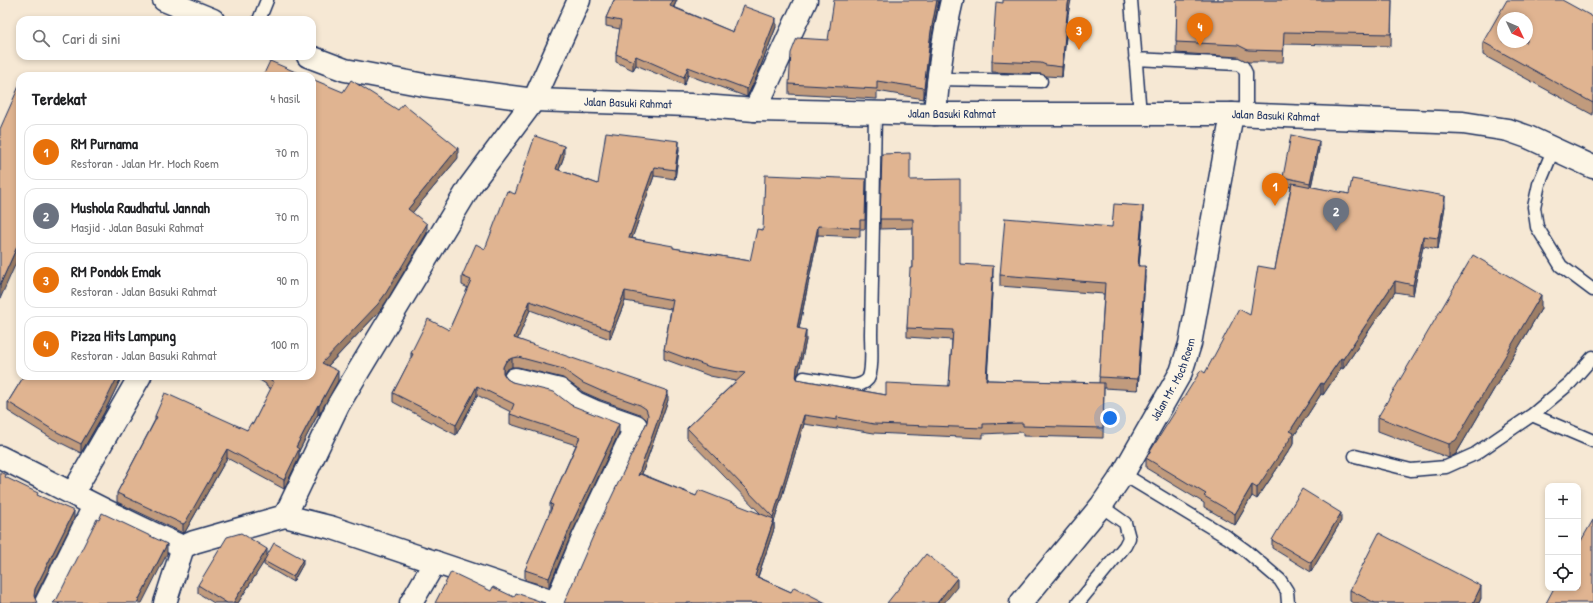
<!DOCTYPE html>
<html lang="id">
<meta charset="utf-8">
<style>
:root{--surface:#fff;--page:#f6f6f6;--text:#202124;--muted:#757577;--line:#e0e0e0;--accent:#1f6fb2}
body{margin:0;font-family:"Patrick Hand",sans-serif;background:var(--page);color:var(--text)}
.controls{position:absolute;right:12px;bottom:12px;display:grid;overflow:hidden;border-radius:8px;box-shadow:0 2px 6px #0003}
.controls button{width:36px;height:36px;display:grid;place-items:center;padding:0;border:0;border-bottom:1px solid var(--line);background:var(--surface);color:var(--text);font:20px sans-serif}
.compass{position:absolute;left:1497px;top:12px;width:36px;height:36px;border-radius:50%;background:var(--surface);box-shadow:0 2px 6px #0003;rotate:134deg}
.you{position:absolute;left:1110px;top:418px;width:14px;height:14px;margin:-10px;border:3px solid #fff;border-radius:50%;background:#1a73e8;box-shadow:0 0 0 6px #1a73e833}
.badge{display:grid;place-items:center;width:26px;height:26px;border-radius:50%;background:var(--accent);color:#fff;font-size:13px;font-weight:700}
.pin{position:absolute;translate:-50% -33px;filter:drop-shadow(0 1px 2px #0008)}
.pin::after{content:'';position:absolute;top:21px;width:14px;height:12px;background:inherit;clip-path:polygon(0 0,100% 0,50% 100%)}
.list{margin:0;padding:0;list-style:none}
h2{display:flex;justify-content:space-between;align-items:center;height:52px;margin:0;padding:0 16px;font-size:17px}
h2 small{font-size:13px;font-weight:400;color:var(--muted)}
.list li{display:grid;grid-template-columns:26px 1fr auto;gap:12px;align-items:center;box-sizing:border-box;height:56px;margin:0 8px 8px;padding:0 8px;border:1px solid var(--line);border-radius:12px}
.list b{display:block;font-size:15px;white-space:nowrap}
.list p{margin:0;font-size:13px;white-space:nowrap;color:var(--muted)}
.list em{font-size:13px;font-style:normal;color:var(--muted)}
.icon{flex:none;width:22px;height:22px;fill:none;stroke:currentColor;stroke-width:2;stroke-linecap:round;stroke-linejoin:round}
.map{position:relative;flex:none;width:1593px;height:603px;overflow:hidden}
.search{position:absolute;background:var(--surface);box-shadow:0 2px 6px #0003;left:16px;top:16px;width:300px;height:44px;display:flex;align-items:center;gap:10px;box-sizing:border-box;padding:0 14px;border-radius:12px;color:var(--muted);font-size:15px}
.panel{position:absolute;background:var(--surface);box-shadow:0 2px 6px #0003;left:16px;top:72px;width:300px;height:308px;border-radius:12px}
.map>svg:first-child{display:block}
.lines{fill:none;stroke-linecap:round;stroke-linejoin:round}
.service-casing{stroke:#1b2f5e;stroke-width:15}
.minor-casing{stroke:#1b2f5e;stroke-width:25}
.secondary-casing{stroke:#1b2f5e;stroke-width:25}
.service{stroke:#fcf5e5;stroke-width:12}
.minor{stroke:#fcf5e5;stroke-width:22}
.secondary{stroke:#fcf5e5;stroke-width:22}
.wall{fill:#c19b7d;stroke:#1b2f5e;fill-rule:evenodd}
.shaded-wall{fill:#9d7e66;stroke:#1b2f5e}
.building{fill:#e0b491;stroke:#1b2f5e;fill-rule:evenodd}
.labels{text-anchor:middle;stroke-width:4;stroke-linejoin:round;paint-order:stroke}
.street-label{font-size:12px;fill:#1b2f5e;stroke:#fcf5e5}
</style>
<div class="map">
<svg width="1593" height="603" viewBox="0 0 1593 603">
<rect width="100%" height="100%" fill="#f6e8d4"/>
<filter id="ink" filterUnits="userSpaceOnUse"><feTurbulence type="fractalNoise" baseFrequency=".025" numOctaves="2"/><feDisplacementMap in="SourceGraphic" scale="8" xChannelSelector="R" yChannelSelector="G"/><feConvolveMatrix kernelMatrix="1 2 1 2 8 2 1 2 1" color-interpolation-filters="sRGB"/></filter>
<g filter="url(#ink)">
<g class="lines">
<defs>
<path id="service" d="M 1131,0 L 1140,115
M 259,20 L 267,0
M 1135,59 L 1238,64 L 1243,67 L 1246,73 L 1246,115
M 938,79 L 1041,81
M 1554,148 L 1539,184 L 1534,207 L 1537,227 L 1561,266 L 1593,290
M 804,378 L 853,386 C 859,385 864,384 868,379 C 873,371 871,344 871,334 L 875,113
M 1532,415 L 1593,441
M 1355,456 L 1411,470 L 1446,467 L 1475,454 L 1532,415 L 1570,383 L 1593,357
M 1123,474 L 1227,537 L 1245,550 L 1280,580 L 1287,591 L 1288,603
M 1078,603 L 1125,546 L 1129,538 L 1125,523 L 1101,506"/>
<g id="minor">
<path d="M 755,110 L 806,0"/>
<path d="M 935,114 C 938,76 943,38 952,0"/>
<path d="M 515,379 L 560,390 L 576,403 L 596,412 L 636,426 L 583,538 L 556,603"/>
<path d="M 0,457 C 61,487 120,520 183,547 L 194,542 L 285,516 L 333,528 L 556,603"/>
<path d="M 73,493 L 140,376"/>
<path d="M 285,516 L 338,405 L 470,186 L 534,100 L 579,0"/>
<path d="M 46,603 L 94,506"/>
<path d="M 165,603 L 183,547"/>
<path d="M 411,603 L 435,562"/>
<path id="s1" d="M 1021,603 L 1101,506 L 1123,474 L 1181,372 L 1190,344 L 1232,114"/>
</g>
<g id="secondary">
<path d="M 164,0 L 213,20"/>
<path id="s2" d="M 308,56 L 345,70 L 424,85 L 534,100 L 690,105 L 755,110 L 935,114 L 1232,114 L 1463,123 L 1508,130 L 1528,137 L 1593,167"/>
</g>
</defs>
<!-- service casing -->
<use href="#service" class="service-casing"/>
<!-- minor casing -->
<use href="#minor" class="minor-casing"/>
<!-- secondary casing -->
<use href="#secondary" class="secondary-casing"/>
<!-- service -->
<use href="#service" class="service"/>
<!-- minor -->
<use href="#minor" class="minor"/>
<!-- secondary -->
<use href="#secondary" class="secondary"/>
</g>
<!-- wall -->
<path class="wall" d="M 614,0 L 677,0 L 674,7 L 733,32 L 776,27 L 757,76 L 747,97 L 688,75 L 684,85 L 636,65 L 633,70 L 616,62 L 616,54 L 620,29 L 606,26 L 606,18 Z
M 1177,0 L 1392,0 L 1391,46 L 1284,44 L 1283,62 L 1248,62 L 1238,57 L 1176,53 Z
M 1003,3 L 1068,15 L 1062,77 L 1046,76 L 1041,74 L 992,72 L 992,61 Z
M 1593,17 L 1593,115 L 1483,55 L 1483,42 Z
M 828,40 L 931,41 L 924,99 L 877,91 L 877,99 L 789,94 L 789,84 Z
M 312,79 L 458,158 L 412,213 L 427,233 L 386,302 L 378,313 L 328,366 L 338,381 L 319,415 L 318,414 L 299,451 L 299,458 L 284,489 L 227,458 L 185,532 L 183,533 L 117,502 L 117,493 L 155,420 L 155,416 L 247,430 L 253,424 L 271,389 L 266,386 L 266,384 L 253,376 L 312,376 Z
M 1319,149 L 1311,187 L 1349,194 L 1445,206 L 1438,249 L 1423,246 L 1413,295 L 1395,292 L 1343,369 L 1341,368 L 1323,395 L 1321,394 L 1294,436 L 1294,443 L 1257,499 L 1252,496 L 1235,525 L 1204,507 L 1204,503 L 1146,468 L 1146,458 L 1205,373 L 1250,315 L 1275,269 L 1291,187 L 1283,185 L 1283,177 Z
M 679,150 L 675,179 L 654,176 L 632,238 L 673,248 L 750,261 L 763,230 L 866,179 L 865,229 L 860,229 L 860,237 L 818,235 L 799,329 L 806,340 L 799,372 L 797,376 L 797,379 L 886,395 L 949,386 L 952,340 L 907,337 L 907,328 L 913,268 L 913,228 L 880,229 L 882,154 L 910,180 L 960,264 L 993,276 L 987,380 L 1099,383 L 1104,294 L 1000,286 L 1000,275 L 1112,227 L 1143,217 L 1139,266 L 1145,277 L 1138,390 L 1104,388 L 1103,438 L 1023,436 L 1023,432 L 983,434 L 983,438 L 874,433 L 837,427 L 837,429 L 804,424 L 774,522 L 774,529 L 758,577 L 791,592 L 826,603 L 565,603 L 647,422 L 646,419 L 640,414 L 601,400 L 583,392 L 563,378 L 518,367 L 512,367 L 506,370 L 504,375 L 507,379 L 512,382 L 571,405 L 619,433 L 572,533 L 549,587 L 525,580 L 525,570 L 550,513 L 550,504 L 576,445 L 510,424 L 510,414 L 511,412 L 477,395 L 456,435 L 393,402 L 393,393 L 411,358 L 411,353 L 449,330 L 468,288 L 462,285 L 462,276 L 485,249 L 515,194 L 564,156 L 559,170 L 598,184 ZM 625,301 L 671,309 L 664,350 L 664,359 L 710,376 L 736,381 L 687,428 L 687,438 L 761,514 L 696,496 L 642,474 L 668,400 L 517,339 L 530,310 L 610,339 Z
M 1541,309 L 1456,454 L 1449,458 L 1378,431 L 1378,417 Z
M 24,376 L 122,376 L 104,413 L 81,453 L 53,439 L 8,411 L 8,402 Z
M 1341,521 L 1311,572 L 1272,548 L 1272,540 Z
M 267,557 L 303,564 L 293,582 L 264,565 L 264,561 L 238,603 L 214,603 L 198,593 L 198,585 Z
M 1350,590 L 1481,598 L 1479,603 L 1353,603 L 1350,601 Z"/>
<!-- shaded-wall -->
<path class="shaded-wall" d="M 673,0 L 677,0 L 670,14 L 670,6 Z
M 937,0 L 939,0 L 931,41 L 924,99 L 924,88 L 931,31 Z
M 1069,0 L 1071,0 L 1068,15 L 1062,77 L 1062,67 L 1068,4 Z
M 776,18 L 776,27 L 757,76 L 747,97 L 747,89 Z
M 636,56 L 636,65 L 633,70 L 633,61 Z
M 688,67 L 688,75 L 684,85 L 684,77 Z
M 679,141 L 679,150 L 675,179 L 675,170 Z
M 1319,141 L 1319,149 L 1310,191 L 1310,183 Z
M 564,146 L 564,156 L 556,178 L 556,169 Z
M 458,148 L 458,158 L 408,218 L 408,209 Z
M 654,167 L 654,176 L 629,247 L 629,238 Z
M 1445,196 L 1445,206 L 1438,249 L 1438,238 Z
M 1143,206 L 1143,217 L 1138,277 L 1138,266 Z
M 427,224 L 427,233 L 386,302 L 378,313 L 322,372 L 322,363 Z
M 818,226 L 818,235 L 797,338 L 797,328 Z
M 1423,236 L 1423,246 L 1413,295 L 1413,285 Z
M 20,240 L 20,254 L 0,299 L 0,285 Z
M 993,266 L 993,276 L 986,389 L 986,380 Z
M 1145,266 L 1145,277 L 1138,390 L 1138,379 Z
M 1395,281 L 1395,292 L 1343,369 L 1343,359 Z
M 625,291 L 625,301 L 610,339 L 610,330 Z
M 1541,295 L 1541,309 L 1456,454 L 1449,458 L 1449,444 Z
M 530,301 L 530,310 L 514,348 L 514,338 Z
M 806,330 L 806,340 L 799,372 L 797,376 L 796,388 L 797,367 Z
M 512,358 L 512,367 L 506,370 L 503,376 L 503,367 L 506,361 Z
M 1341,358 L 1341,368 L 1323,395 L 1323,384 Z
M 338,371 L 338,381 L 319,415 L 319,406 Z
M 118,376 L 122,376 L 104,413 L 81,453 L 81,444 Z
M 1321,383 L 1321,394 L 1294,436 L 1294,443 L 1257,499 L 1257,488 L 1290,431 Z
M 477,386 L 477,395 L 456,435 L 456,425 Z
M 668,391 L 668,400 L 638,485 L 638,476 Z
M 318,405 L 318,414 L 299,451 L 299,458 L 284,489 L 284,480 L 296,447 Z
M 804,415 L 804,424 L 774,522 L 774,529 L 755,585 L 755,576 L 773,523 L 773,517 Z
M 619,424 L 619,433 L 572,533 L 549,587 L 549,578 L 572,523 Z
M 227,449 L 227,458 L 185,532 L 183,533 L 183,524 Z
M 1252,485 L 1252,496 L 1235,525 L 1235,514 Z
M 74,511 L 74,519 L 35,597 L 34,603 L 34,596 L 35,589 Z
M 1341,513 L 1341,521 L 1311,572 L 1311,563 Z
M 167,544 L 167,554 L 142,603 L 137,603 Z
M 267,549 L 267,557 L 238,603 L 233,603 Z
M 303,559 L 303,564 L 293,582 L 293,577 Z
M 957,578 L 957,587 L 944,603 L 937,603 Z
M 1481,586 L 1481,598 L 1479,603 L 1473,603 Z"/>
<!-- building -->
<path class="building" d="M 614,0 L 673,0 L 670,6 L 733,32 L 743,6 L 776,18 L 757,67 L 747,89 L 688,67 L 684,77 L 636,56 L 633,61 L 616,54 L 621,21 L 606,18 Z
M 834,0 L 937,0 L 931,31 L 924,88 L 877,81 L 877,89 L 789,84 L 791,53 L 797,38 L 828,40 Z
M 1003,0 L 1069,0 L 1068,4 L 1062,67 L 1046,65 L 1041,63 L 992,61 L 996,2 L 1003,3 Z
M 1177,0 L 1392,0 L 1391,34 L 1284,32 L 1283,51 L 1248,50 L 1238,45 L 1176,42 Z
M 1507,0 L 1562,0 L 1593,17 L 1593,103 L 1483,42 ZM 1503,18 L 1527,18 L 1527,42 L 1503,42 Z
M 270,61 L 305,76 L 263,76 Z
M 312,79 L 343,92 L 351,80 L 398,110 L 403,104 L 458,148 L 408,209 L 427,224 L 386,293 L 378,304 L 322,363 L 338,371 L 319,406 L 318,405 L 296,447 L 299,449 L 284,480 L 227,449 L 185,523 L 183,524 L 117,493 L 157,417 L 155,416 L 165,393 L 247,430 L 251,423 L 253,424 L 274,382 L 266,377 L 267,376 L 312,376 Z
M 20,84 L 20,240 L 0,285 L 0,129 Z
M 606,132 L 679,141 L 675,170 L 654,167 L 629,238 L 673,246 L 673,248 L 750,261 L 757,229 L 763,230 L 765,175 L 866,179 L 865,220 L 860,220 L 860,228 L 818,226 L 797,328 L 806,330 L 799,363 L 797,367 L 796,379 L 886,395 L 886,383 L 949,386 L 953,330 L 907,328 L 910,268 L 913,268 L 913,219 L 880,219 L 882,154 L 910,153 L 910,180 L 960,179 L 960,264 L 993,266 L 986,380 L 1104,383 L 1103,428 L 1023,426 L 1023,423 L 983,424 L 983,428 L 874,424 L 837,417 L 837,420 L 804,415 L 773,517 L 687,428 L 745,373 L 710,367 L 664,350 L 673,300 L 625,291 L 610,330 L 530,301 L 514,338 L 668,391 L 638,476 L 640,474 L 696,496 L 699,490 L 774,519 L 755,576 L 791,592 L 794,587 L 826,603 L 564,603 L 594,534 L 647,422 L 648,415 L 646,409 L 640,405 L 601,391 L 583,383 L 563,369 L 518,357 L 512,358 L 506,361 L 503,367 L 503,373 L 507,379 L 512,382 L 554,392 L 571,405 L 619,424 L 572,523 L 549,578 L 525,570 L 553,505 L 550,504 L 580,437 L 510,414 L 514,404 L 477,386 L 456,425 L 393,393 L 413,354 L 411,353 L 428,319 L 449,330 L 471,280 L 462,276 L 476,244 L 485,249 L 507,191 L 515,194 L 535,136 L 564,146 L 556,169 L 598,184 Z
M 1291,135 L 1319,141 L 1310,183 L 1283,177 Z
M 1352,179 L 1445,196 L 1438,238 L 1423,236 L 1413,285 L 1395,281 L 1343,359 L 1341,358 L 1323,384 L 1321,383 L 1290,431 L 1294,433 L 1257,488 L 1252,485 L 1235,514 L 1204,496 L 1206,494 L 1146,458 L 1201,370 L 1205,373 L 1239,309 L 1250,315 L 1258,266 L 1275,269 L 1292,183 L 1349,194 Z
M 1114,204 L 1143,206 L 1138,266 L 1145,266 L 1138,379 L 1099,377 L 1105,283 L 1000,275 L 1005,218 L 1112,227 Z
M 1473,255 L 1541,295 L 1456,440 L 1449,444 L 1378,417 Z
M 24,376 L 118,376 L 104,404 L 81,444 L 53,430 L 8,402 Z
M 0,472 L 6,475 L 5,477 L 38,493 L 37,495 L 74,511 L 35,589 L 34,596 L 37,603 L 0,603 Z
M 1302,489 L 1341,513 L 1311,563 L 1272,540 Z
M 102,513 L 167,544 L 137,603 L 53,603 L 57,599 L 97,519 L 99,520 Z
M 1593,520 L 1593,603 L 1546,603 L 1554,588 L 1578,588 L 1578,546 Z
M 241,533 L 267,549 L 233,603 L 227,603 L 198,585 L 227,537 Z
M 1379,533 L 1481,586 L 1473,603 L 1375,603 L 1350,590 Z
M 274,543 L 303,559 L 293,577 L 264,561 Z
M 926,554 L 957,578 L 937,603 L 887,603 Z
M 451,572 L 491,591 L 493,587 L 514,597 L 516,593 L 545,603 L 435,603 Z"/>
</g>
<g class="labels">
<!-- street labels -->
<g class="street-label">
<text dy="4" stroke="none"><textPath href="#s2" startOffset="325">Jalan Basuki Rahmat</textPath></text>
<text dy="4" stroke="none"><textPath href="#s2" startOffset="649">Jalan Basuki Rahmat</textPath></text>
<text dy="4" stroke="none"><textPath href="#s2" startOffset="973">Jalan Basuki Rahmat</textPath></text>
<text dy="4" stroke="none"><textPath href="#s1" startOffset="272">Jalan Mr. Moch Roem</textPath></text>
</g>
</g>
</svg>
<div class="controls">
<button>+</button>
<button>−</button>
<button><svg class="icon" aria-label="locate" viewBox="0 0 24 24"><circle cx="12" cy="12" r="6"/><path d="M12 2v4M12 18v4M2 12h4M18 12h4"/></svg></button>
</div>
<svg class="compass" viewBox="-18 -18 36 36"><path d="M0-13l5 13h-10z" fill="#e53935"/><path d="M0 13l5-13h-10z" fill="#757577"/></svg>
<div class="you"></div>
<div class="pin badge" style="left:1275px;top:206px;background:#e8710a">1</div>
<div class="pin badge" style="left:1336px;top:231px;background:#6b7280">2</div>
<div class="pin badge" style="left:1079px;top:50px;background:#e8710a">3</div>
<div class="pin badge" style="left:1200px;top:46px;background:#e8710a">4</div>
<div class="search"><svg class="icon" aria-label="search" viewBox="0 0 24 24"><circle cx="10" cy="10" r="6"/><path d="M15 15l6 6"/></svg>Cari di sini</div>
<section class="panel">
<h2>Terdekat<small>4 hasil</small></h2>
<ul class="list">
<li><span class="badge" style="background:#e8710a">1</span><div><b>RM Purnama</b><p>Restoran · Jalan Mr. Moch Roem</p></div><em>70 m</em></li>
<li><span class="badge" style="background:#6b7280">2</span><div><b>Mushola Raudhatul Jannah</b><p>Masjid · Jalan Basuki Rahmat</p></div><em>70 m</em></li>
<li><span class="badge" style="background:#e8710a">3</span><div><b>RM Pondok Emak</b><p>Restoran · Jalan Basuki Rahmat</p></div><em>90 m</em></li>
<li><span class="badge" style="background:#e8710a">4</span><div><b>Pizza Hits Lampung</b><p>Restoran · Jalan Basuki Rahmat</p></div><em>100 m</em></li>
</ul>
</section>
</div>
